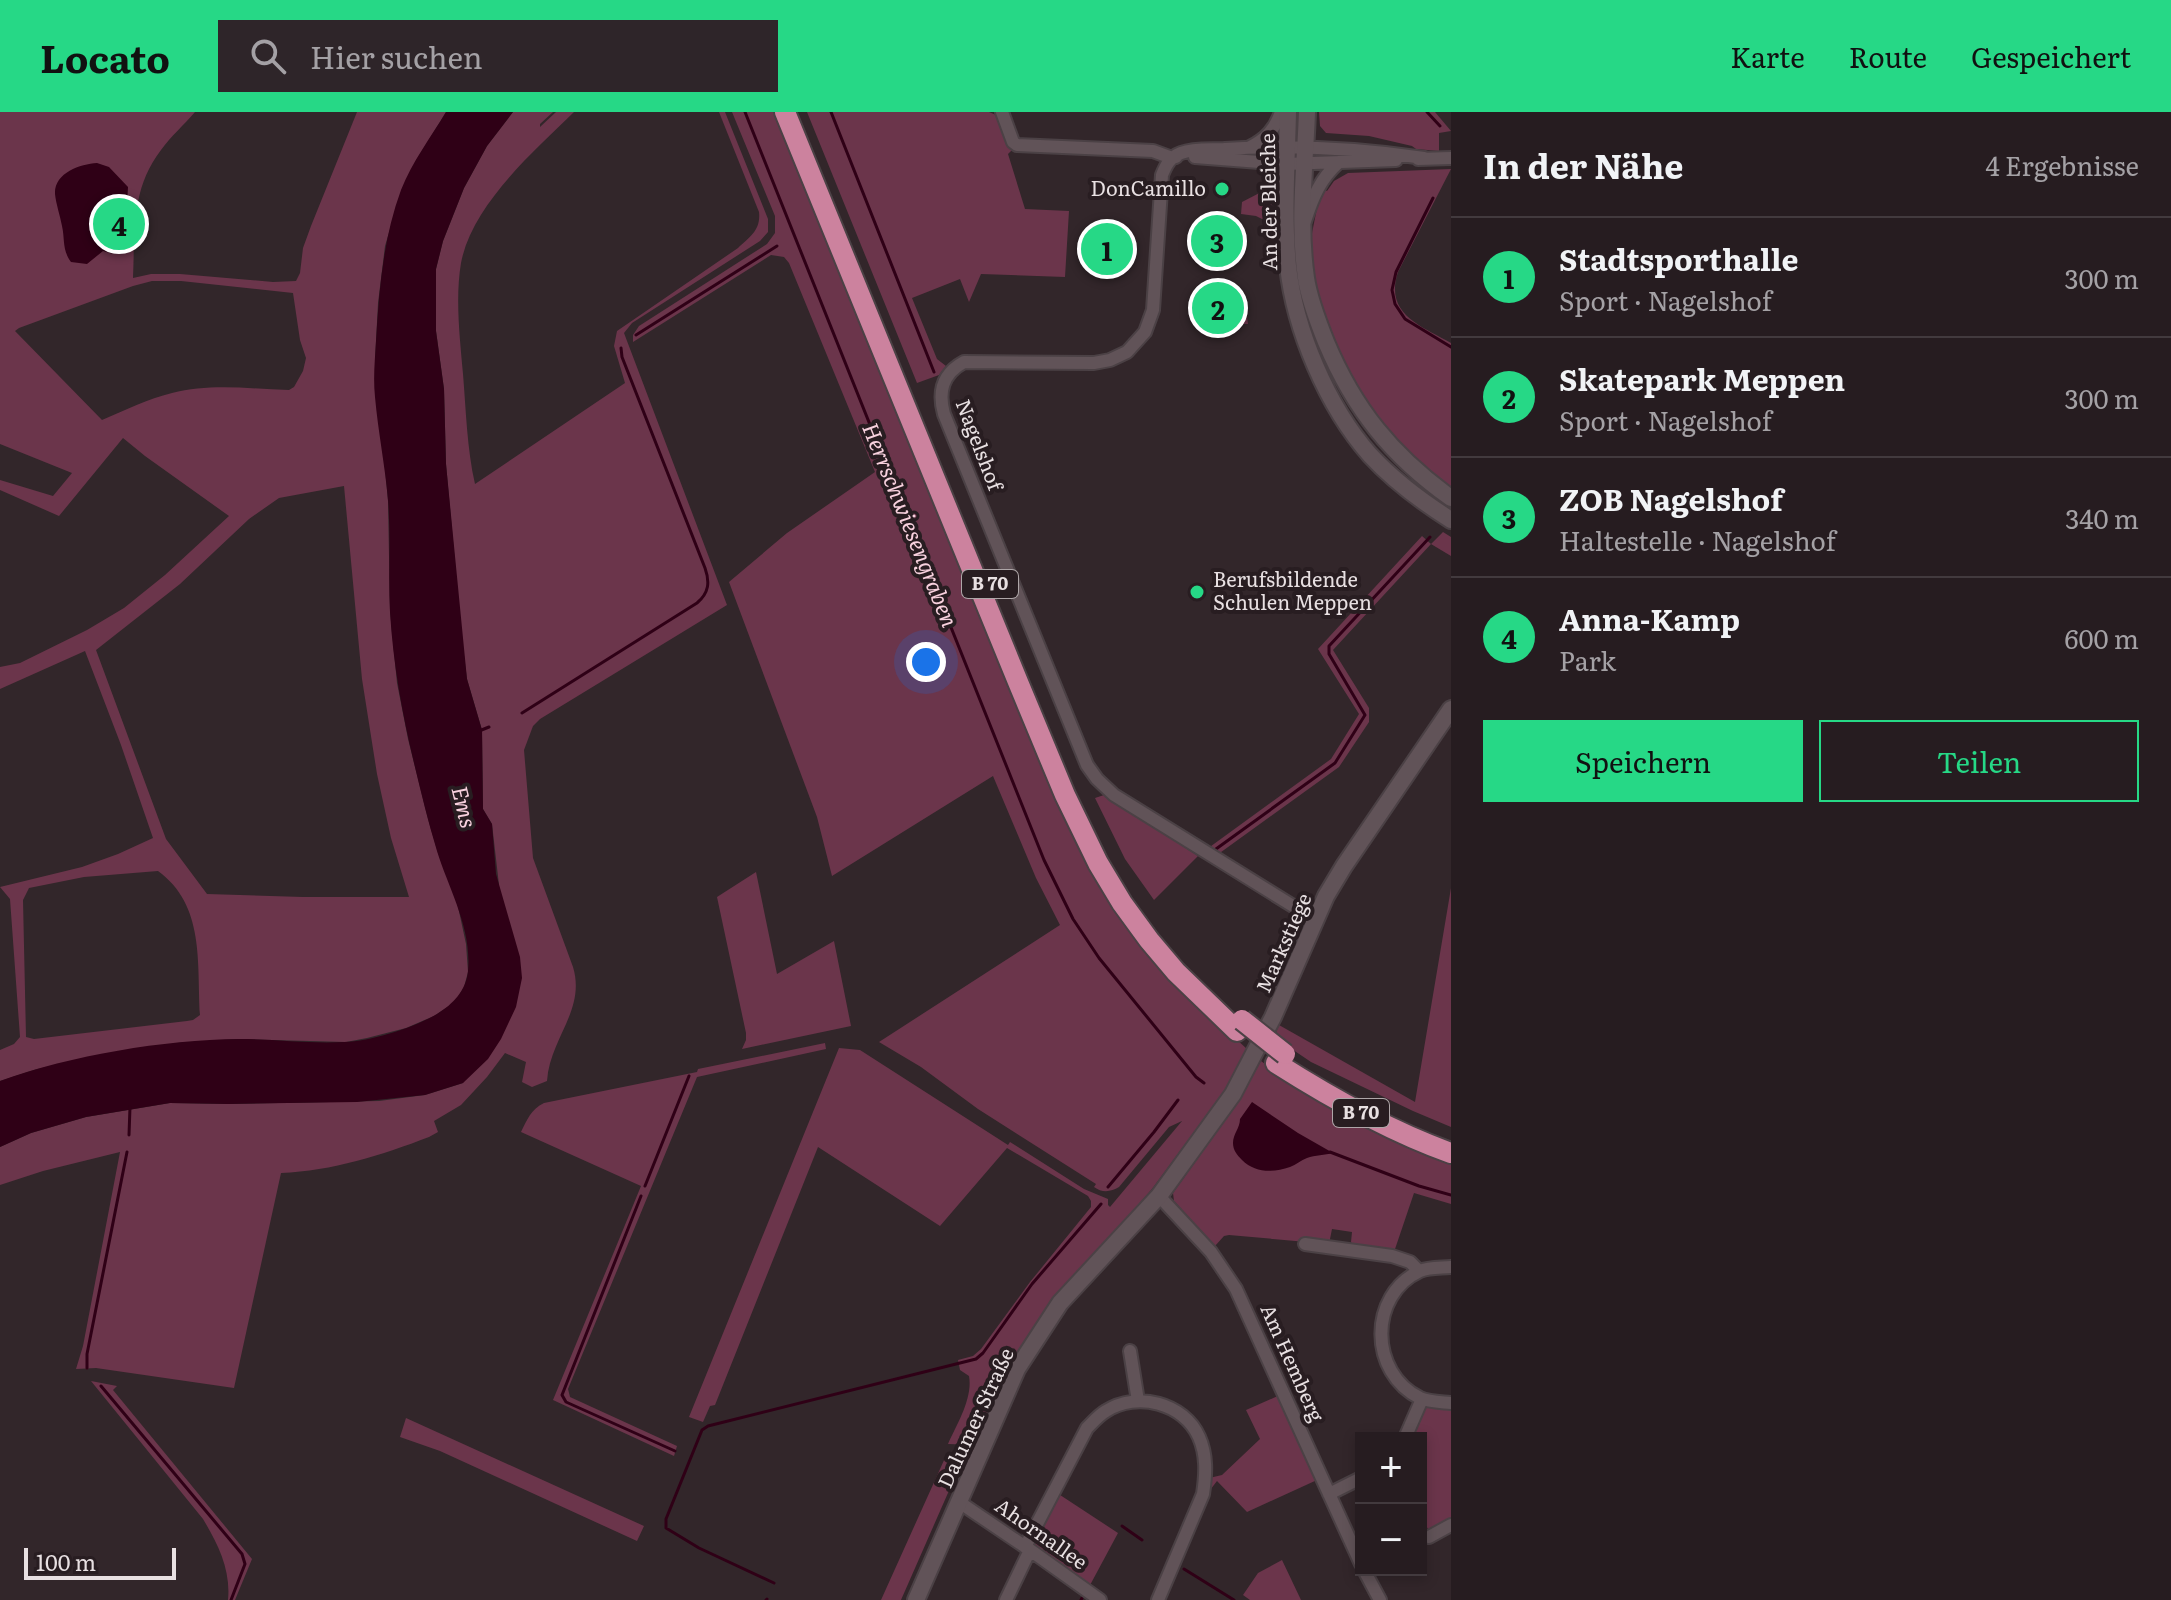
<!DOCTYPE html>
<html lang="de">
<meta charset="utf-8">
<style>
:root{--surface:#261c20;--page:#2e2529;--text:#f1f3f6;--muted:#a4a1a5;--line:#423a3e;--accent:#26d886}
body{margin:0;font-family:Literata,serif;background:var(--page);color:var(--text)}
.controls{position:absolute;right:24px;bottom:24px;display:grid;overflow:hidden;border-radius:0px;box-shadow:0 4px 12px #0003}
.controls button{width:72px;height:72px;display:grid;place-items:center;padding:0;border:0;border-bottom:2px solid var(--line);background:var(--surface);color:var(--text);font:40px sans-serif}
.scale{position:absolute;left:24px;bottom:20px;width:152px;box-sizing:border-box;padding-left:8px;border:4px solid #e8e0e2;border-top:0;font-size:22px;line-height:28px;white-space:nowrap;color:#e8e0e2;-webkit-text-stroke:6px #281d21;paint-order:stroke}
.you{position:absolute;left:926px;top:550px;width:28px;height:28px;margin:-20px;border:6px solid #fff;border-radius:50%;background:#1a73e8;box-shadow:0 0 0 12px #1a73e833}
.badge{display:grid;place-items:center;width:52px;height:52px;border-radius:50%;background:var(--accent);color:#111;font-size:26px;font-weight:700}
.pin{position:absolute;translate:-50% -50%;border:4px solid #fff;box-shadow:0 2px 8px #0006}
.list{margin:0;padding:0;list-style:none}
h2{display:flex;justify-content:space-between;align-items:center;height:104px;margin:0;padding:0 32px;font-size:34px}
h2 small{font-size:26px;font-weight:400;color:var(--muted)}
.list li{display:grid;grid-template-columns:52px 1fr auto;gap:24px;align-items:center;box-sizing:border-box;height:120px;padding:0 32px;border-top:2px solid var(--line)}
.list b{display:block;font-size:30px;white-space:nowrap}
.list p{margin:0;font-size:26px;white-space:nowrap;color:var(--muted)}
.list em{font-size:26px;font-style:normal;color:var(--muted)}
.actions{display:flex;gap:16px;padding:24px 32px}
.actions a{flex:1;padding:18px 0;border:2px solid var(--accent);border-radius:0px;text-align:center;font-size:28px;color:var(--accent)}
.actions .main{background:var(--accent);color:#111}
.icon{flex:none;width:44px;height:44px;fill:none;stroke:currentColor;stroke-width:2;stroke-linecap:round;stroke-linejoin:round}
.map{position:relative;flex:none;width:1451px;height:1488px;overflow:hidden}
header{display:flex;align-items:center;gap:48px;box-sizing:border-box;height:112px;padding:0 40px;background:var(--accent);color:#111}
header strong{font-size:38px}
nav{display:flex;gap:44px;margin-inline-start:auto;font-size:28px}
.search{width:560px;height:72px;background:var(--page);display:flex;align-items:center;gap:20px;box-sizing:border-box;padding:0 28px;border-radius:0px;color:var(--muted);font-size:30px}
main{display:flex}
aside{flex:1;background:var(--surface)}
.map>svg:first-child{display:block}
.green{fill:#6b354b;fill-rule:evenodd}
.water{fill:#2f0016}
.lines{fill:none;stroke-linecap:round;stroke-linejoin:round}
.stream{stroke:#2f0016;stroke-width:3}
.minor-casing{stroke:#4b4145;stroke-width:16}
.tertiary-casing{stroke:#4b4145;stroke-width:20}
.trunk-casing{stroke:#4b4145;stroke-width:24}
.minor{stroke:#615358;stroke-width:12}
.tertiary{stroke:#615358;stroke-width:16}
.trunk{stroke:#cc829e;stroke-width:20}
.trunk-bridge-casing{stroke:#4b4145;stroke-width:24;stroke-linecap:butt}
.trunk-bridge{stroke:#cc829e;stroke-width:20}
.poi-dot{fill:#26d886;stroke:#281d21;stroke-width:3}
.labels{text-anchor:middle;stroke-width:8;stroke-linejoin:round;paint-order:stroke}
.shield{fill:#281d21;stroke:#aea6a8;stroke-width:2}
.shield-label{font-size:18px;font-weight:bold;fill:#e8e0e2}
.poi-label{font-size:20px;fill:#e8e0e2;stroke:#281d21;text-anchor:end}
.street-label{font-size:20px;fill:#e8e0e2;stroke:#281d21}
.water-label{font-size:22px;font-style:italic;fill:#f8d1de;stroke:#281d21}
</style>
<header>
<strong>Locato</strong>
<div class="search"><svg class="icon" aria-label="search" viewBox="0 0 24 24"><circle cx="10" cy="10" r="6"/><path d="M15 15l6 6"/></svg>Hier suchen</div>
<nav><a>Karte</a><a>Route</a><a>Gespeichert</a></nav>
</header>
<main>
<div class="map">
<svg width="1451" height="1488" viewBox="0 0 1451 1488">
<rect width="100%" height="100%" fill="#32262a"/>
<!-- green -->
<path class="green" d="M 0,0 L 195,0 C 184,13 171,24 161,38 C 131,77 135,119 133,166 L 151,162 L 180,162 L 273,170 L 296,169 L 300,161 L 303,136 L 311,114 L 357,0 L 446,0 L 417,47 L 402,77 L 385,134 L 378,191 L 375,248 L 388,389 L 390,499 L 397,571 L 408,627 L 428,707 L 438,741 L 457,790 L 466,832 L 468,860 L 464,875 L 455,890 L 434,904 L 406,916 L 367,926 L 346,930 L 239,927 L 177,931 L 37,957 L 0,969 L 0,938 L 14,932 L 20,925 L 10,787 L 0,775 L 82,755 L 118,742 L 153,726 L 121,633 L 85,539 L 0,577 L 0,555 L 20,551 L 87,518 L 124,496 L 165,463 L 229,404 L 145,344 L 123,326 L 59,404 L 0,378 L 0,368 L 53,384 L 72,361 L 0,332 ZM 152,169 L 181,169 L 293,181 L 300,228 L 306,246 L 303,259 L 294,275 L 289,278 C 251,277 210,271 172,281 C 148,287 125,298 102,308 L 15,219 L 19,216 L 133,174 ZM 344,374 L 362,567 L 377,662 L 391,726 L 409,785 L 303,785 L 207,782 L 166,727 L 96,538 L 180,472 L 249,407 L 279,386 ZM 158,759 C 205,793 197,851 200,903 L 193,908 L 187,909 L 34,927 L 26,925 L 23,788 L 29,776 L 84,765 Z
M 513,0 L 553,0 L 540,12 L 540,15 L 556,0 L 574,0 C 533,40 472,93 461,151 C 455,187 460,227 463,262 C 466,298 467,337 475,372 L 625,271 L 614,234 L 617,219 L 738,136 C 750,125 761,118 759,100 L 719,0 L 725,0 L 768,107 L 768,120 L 760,129 L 632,211 L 624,221 L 727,493 L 540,607 L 533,614 L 524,638 L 533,746 L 573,855 C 586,898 550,926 547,969 L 532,975 L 522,970 L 526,950 L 505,941 L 487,965 L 461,993 L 434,1009 L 438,1020 L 429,1025 C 382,1043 332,1059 281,1061 L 234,1276 L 96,1256 L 76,1257 L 83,1234 L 120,1040 L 43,1059 L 0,1073 L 0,1035 L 31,1021 L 86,1005 L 170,991 L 228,992 L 379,989 L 425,983 L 463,971 L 499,773 L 492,712 L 483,697 L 482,618 L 467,567 L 462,528 L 446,352 L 444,277 L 436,219 L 436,157 L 443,129 L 464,76 L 487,34 Z
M 732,0 L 774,0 L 934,392 L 1055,681 L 1189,884 L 1247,937 L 1226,977 L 1152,1077 L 1057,1186 L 976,1333 L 948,1332 C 957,1312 973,1286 969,1264 L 960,1258 L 958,1248 L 973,1244 L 981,1237 L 1030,1170 L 1091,1095 L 1091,1089 L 1088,1084 L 1007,1036 L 940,1114 L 818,1035 L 715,1293 L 710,1294 L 703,1310 L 689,1305 L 839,936 L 860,938 L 1008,1033 L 1010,1030 L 1084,1077 L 1108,1087 L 1108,1093 L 1110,1095 L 1182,1009 L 1169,1015 L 1119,1075 C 1111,1080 1102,1081 1094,1075 L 1096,1072 L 978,997 L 921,955 L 879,930 L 1060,813 L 1036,766 L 993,664 L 832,764 L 817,705 L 729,470 L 787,421 L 875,360 L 789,151 L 784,145 L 771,143 L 633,230 L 633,223 L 639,214 L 767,132 L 775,121 L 775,104 Z
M 807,0 L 989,0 L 996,3 L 1007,34 L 1012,38 L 1008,42 L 1025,97 L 1069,99 L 1065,165 L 981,162 L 969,190 L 960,167 L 912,186 L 937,247 L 946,254 L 939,263 L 917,271 Z
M 1319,0 L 1435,0 L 1451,19 L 1439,21 L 1439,39 L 1416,37 L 1412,34 L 1369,24 L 1326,21 L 1320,14 Z
M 1451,57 L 1398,160 C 1384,202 1421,214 1451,231 L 1451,380 L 1405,343 L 1361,288 L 1325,212 L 1314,167 L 1312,147 L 1312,121 L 1321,76 L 1327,79 L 1334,69 L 1348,61 Z
M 1271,75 L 1272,106 L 1264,108 L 1256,104 L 1241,102 L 1242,90 Z
M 1197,178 L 1207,179 L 1245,190 L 1248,212 L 1197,212 L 1191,205 L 1194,181 Z
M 1443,420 L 1451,425 L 1451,444 L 1431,432 L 1333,538 L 1369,596 L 1369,610 L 1339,655 L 1217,743 L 1207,737 L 1331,647 L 1359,602 L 1318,537 L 1422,424 L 1431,432 Z
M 1104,683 L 1198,744 L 1154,788 L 1125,747 L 1095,686 Z
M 756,760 L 777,862 L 834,829 L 851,914 L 742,937 L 746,928 L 746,921 L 717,785 Z
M 1451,776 L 1451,1015 L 1413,999 L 1311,950 L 1274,925 L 1279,913 L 1415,990 Z
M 825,931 L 826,937 L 697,965 L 568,1277 L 570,1285 L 677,1334 L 674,1344 L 553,1288 L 641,1074 L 521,1020 C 527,1008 531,997 544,991 L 697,960 L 698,957 Z
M 1261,949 L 1289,970 L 1451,1046 L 1451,1092 L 1414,1081 L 1394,1140 L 1353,1134 L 1351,1130 L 1352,1120 L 1332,1117 L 1329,1132 L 1229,1123 L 1224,1124 L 1215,1134 L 1174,1089 L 1173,1081 L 1237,991 Z
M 91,1269 L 117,1274 L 113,1278 L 252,1447 L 235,1488 L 228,1488 C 231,1458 218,1432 203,1407 Z
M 1280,1283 L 1317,1368 L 1247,1400 L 1217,1369 L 1197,1395 L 1205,1367 L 1222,1363 L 1260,1327 L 1246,1298 Z
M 1429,1293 L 1451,1294 L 1451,1410 L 1430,1421 L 1421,1404 L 1421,1326 L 1410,1326 L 1424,1295 Z
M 406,1306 L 644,1414 L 637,1429 L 440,1339 L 400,1325 Z
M 945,1346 L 962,1349 L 901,1488 L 881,1488 Z
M 1054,1379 L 1118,1421 L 1089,1475 L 1027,1430 Z
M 1282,1448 L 1301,1488 L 1250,1488 L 1243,1483 L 1258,1461 Z"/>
<!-- water -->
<path class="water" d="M 446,0 L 513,0 L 487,34 L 464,76 L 443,129 L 436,157 L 436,219 L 444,277 L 446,352 L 467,567 L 482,618 L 483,697 L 492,712 L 496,762 L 520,845 L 522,866 L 516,895 L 501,927 L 488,947 L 463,971 L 425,983 L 357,990 L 228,992 L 170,991 L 86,1005 L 31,1021 L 0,1035 L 0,969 C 72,943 163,928 239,927 C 274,927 309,932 344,930 C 372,929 413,916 437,902 C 453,892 466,879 468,859 C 472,816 449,778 437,739 C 428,710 421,680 414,651 C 402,601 393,551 390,500 C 388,463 391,425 388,388 C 385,354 378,319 375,285 C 373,266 375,247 376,229 C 379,178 383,127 401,78 C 412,50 431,25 446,0 Z
M 97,51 L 109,55 L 128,75 L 125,126 L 121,134 L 113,142 L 103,139 L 87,152 L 71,150 C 62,138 65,127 62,114 C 60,103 56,92 55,82 C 54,61 80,52 97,51 Z
M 1252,990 L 1298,1021 L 1333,1041 C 1325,1043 1315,1043 1307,1046 C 1301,1048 1296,1053 1290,1055 C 1273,1061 1255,1061 1242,1048 C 1237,1043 1233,1038 1233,1031 C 1233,1022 1240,1016 1240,1007 Z"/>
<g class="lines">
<!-- stream -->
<path class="stream" d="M 745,0 L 1044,748 L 1073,807 L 1099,846 L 1196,965 L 1204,971
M 831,0 L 934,260
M 1427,0 L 1440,14
M 1433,86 L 1396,160 L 1392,178 L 1395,192 L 1405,207 L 1451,235
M 636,223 L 777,134
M 522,601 L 697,491 C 709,481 710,470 705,456 L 622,245 L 621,236
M 479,619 L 489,615
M 1216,737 L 1335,651 L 1365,603 L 1329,542 L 1329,534 L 1430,425
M 129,1023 L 130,995
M 1330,1040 L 1419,1074 L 1451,1083
M 645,1074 L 689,964
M 1108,1075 L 1154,1020 L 1178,988
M 641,1084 L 562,1283 L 566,1290 L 675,1339
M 87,1256 L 87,1242 L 127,1040
M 101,1274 L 242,1442 L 245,1452 L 231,1488
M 1122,1414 L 1142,1428
M 1184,1457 L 1234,1488
M 774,1471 L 699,1436 L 666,1416 L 666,1407 L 702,1318 L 708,1314 L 976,1247 L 983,1241 L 1032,1172 L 1101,1092
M 766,1488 L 767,1487
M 1081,1488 L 1082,1486"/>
<defs>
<path id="minor" d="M 1002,0 L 1013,30 L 1017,33 L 1153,39 L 1172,46 L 1176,45
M 1250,35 C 1266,27 1275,17 1281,0
M 1195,45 L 1286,52 L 1396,48
M 1418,47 L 1451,46
M 1305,109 C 1313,85 1320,67 1339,50
M 1314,807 L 1114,683 L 1097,667 L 1087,653 L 944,302 C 938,280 942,262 964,250 L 1094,251 L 1110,248 L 1127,240 L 1145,220 L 1153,198 L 1162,63 C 1166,53 1170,45 1181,41 C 1195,36 1211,38 1225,37 C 1292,33 1358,36 1424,46
M 1159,1084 L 1211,1140 L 1236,1177 L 1361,1452
M 1305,1132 L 1392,1144 L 1410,1150 L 1419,1159
M 1451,1155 C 1441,1156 1429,1155 1420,1159 C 1368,1183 1369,1261 1420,1286 C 1429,1290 1442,1290 1451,1291
M 1130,1239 L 1138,1289
M 1405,1326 L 1422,1287
M 1329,1382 L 1361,1366
M 959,1390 L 1030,1438 L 1100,1488
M 1429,1425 L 1451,1413
M 1025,1435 L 1087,1316 C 1093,1310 1099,1303 1106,1299 C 1137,1279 1184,1291 1199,1325 C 1207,1343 1206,1362 1203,1382 L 1158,1488
M 1364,1458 L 1380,1488
M 1006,1488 L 1030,1438"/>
<path id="tertiary" d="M 1288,0 C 1287,51 1283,102 1288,154 C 1295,218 1327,294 1370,343 C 1394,369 1421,389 1451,408
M 1307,0 C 1305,55 1298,111 1306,166 C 1309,187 1318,210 1326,230 C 1354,297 1392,344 1451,386
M 916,1488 L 1017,1257 L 1060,1191 L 1159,1084 L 1233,982 L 1273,905 L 1326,784 L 1344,754 L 1451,597"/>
<path id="trunk" d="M 785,0 L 1018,570 L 1065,683 L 1098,751 L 1122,791 L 1149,828 L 1176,860 L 1237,919
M 1276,951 C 1331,986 1389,1019 1451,1041"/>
</defs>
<!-- minor casing -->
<use href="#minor" class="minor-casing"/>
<!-- tertiary casing -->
<use href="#tertiary" class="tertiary-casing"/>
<!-- trunk casing -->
<use href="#trunk" class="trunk-casing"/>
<!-- minor -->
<use href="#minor" class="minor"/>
<!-- tertiary -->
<use href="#tertiary" class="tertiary"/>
<!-- trunk -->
<use href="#trunk" class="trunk"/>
<defs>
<path id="trunk-bridge" d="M 1242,908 L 1285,942"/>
</defs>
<!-- trunk-bridge casing -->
<use href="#trunk-bridge" class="trunk-bridge-casing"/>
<!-- trunk-bridge -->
<use href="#trunk-bridge" class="trunk-bridge"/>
</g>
<!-- markers -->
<g class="poi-dot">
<circle cx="1222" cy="77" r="8"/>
<circle cx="1197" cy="480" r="8"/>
</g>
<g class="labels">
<!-- shield labels -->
<g class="shield">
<rect x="962" y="458" width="56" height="28" rx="6"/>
<rect x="1333" y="987" width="56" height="28" rx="6"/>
</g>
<g class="shield-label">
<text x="990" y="478">B 70</text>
<text x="1361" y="1007">B 70</text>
</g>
<!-- poi labels -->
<g class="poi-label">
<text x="1206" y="84">DonCamillo</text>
<text x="1213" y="475" text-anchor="start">Berufsbildende<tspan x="1213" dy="23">Schulen Meppen</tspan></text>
</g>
<!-- street labels -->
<g class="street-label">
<text transform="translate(1269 90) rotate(-91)" y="7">An der Bleiche</text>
<text transform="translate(979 333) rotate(69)" y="7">Nagelshof</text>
<text transform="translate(1284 831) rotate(-66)" y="7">Markstiege</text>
<text transform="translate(1292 1251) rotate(66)" y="7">Am Hemberg</text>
<text transform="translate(976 1306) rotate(-65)" y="7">Dalumer Straße</text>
<text transform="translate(1041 1422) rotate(35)" y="7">Ahornallee</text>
</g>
<!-- water labels -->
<g class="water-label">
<text transform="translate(910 413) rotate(68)" y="8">Herrschwiesengraben</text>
<text transform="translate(464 695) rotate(76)" y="8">Ems</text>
</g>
</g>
</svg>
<div class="controls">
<button>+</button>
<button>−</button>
</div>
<div class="scale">100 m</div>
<div class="you"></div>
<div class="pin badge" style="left:1107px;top:137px">1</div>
<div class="pin badge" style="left:1218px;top:196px">2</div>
<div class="pin badge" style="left:1217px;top:129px">3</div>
<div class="pin badge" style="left:119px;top:112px">4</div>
</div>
<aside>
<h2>In der Nähe<small>4 Ergebnisse</small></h2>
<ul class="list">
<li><span class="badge">1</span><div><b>Stadtsporthalle</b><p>Sport · Nagelshof</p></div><em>300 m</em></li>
<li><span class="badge">2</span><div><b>Skatepark Meppen</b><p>Sport · Nagelshof</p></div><em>300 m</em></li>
<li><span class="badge">3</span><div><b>ZOB Nagelshof</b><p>Haltestelle · Nagelshof</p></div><em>340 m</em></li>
<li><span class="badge">4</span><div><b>Anna-Kamp</b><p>Park</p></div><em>600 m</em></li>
</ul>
<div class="actions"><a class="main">Speichern</a><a>Teilen</a></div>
</aside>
</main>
